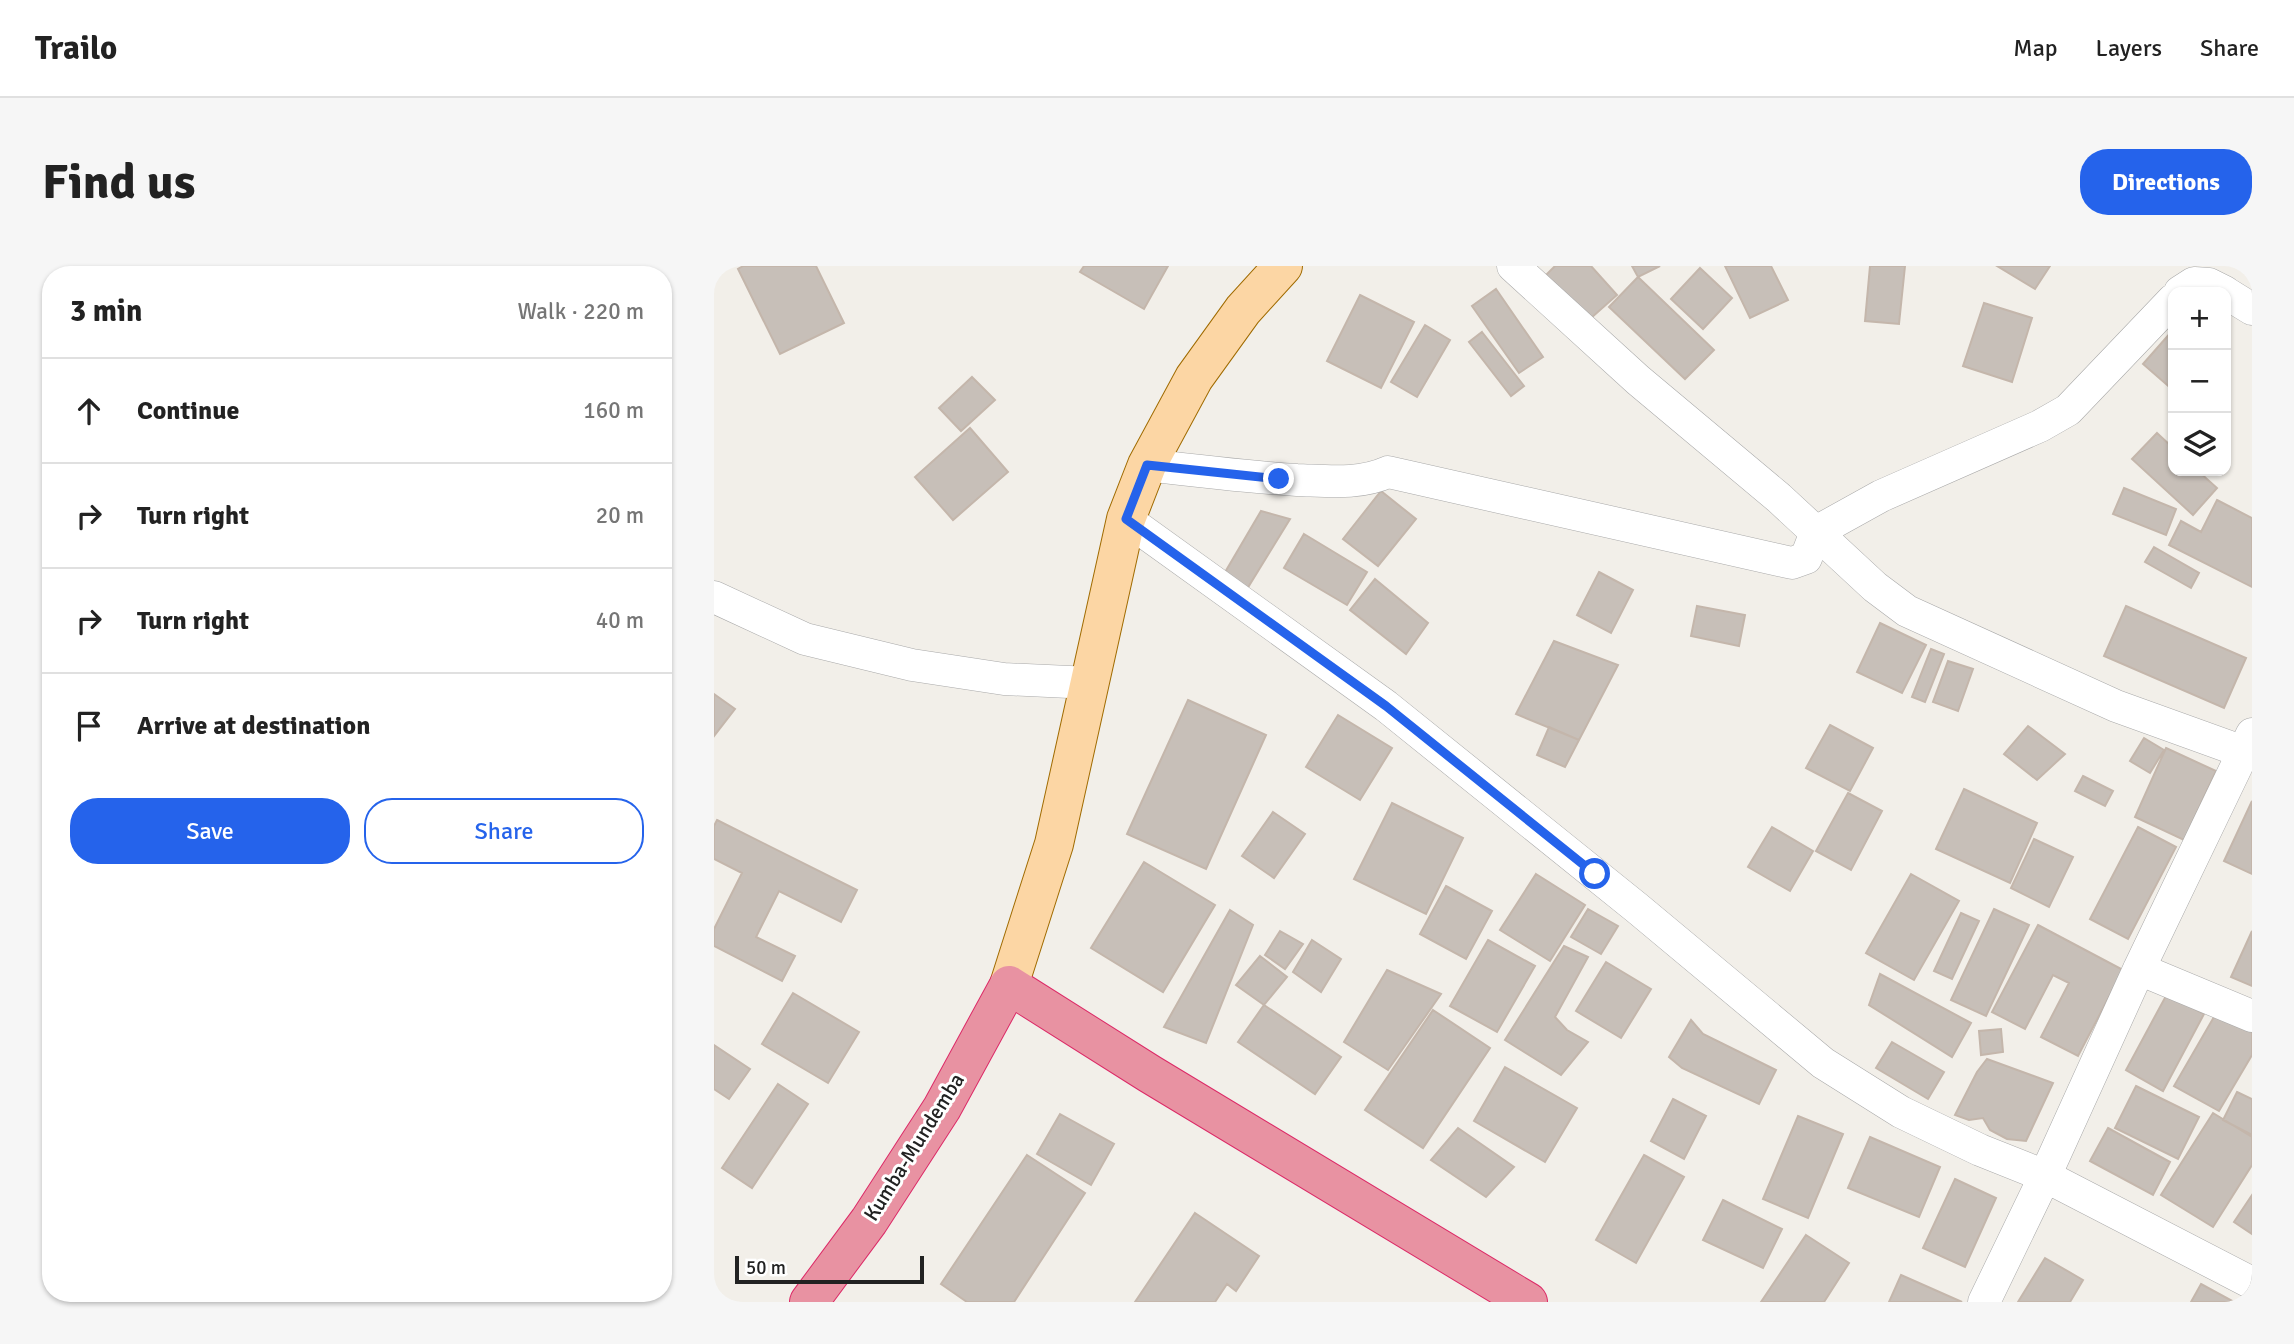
<!DOCTYPE html>
<meta charset="utf-8">
<style>
:root{--surface:#fff;--page:#f6f6f6;--text:#222;--muted:#767676;--line:#e0e0e0;--accent:#2563eb}
body{margin:0;font-family:Signika,sans-serif;background:var(--page);color:var(--text)}
.controls{position:absolute;right:21px;top:21px;display:grid;overflow:hidden;border-radius:14px;box-shadow:0 2px 5px #0004}
.controls button{width:63px;height:63px;display:grid;place-items:center;padding:0;border:0;border-bottom:2px solid var(--line);background:var(--surface);color:var(--text);font:35px sans-serif}
.scale{position:absolute;left:21px;bottom:18px;width:189px;box-sizing:border-box;padding-left:7px;border:4px solid #222;border-top:0;font-size:19px;line-height:24px;white-space:nowrap;color:#222;-webkit-text-stroke:5px #fff;paint-order:stroke}
.stop{position:absolute;width:21px;height:21px;margin:-16px;border:5px solid #2563eb;border-radius:50%;background:#fff}
.stop.end{background:#2563eb;border-color:#fff;box-shadow:0 2px 7px #0008}
.list{margin:0;padding:0;list-style:none}
h2{display:flex;justify-content:space-between;align-items:center;height:91px;margin:0;padding:0 28px;font-size:30px}
h2 small{font-size:23px;font-weight:400;color:var(--muted)}
.list li{display:grid;grid-template-columns:46px 1fr auto;gap:21px;align-items:center;box-sizing:border-box;height:105px;padding:0 28px;border-top:2px solid var(--line)}
.list b{display:block;font-size:26px;white-space:nowrap}
.list em{font-size:23px;font-style:normal;color:var(--muted)}
.actions{display:flex;gap:14px;padding:21px 28px}
.actions a{flex:1;padding:16px 0;border:2px solid var(--accent);border-radius:28px;text-align:center;font-size:24px;color:var(--accent)}
.actions .main{background:var(--accent);color:#fff}
.icon{flex:none;width:38px;height:38px;fill:none;stroke:currentColor;stroke-width:2;stroke-linecap:round;stroke-linejoin:round}
.map{position:relative;flex:none;width:1538px;height:1036px;overflow:hidden;border-radius:28px}
header{display:flex;align-items:center;gap:42px;box-sizing:border-box;height:98px;padding:0 35px;background:var(--surface);border-bottom:2px solid var(--line)}
header strong{font-size:33px}
nav{display:flex;gap:38px;margin-inline-start:auto;font-size:24px}
.intro{display:flex;align-items:center;justify-content:space-between;box-sizing:border-box;height:168px;padding:0 42px}
h1{margin:0;font-size:49px}
.button{padding:18px 32px;border-radius:28px;background:var(--accent);color:#fff;font-size:24px;font-weight:700}
main{display:flex;gap:42px;padding:0 42px}
aside{flex:1;background:var(--surface);border-radius:28px;box-shadow:0 2px 5px #0004}
.map>svg:first-child{display:block}
.building{fill:#c7bfb8;stroke:#c4b6ab;stroke-width:2}
.lines{fill:none;stroke-linecap:round;stroke-linejoin:round}
.minor-casing{stroke:#a9a9a9;stroke-width:33}
.major-casing{stroke:#a06b00;stroke-width:40}
.highway-casing{stroke:#dc2a67;stroke-width:40}
.minor{stroke:#fff;stroke-width:32}
.major{stroke:#fcd6a4;stroke-width:38}
.highway{stroke:#e892a2;stroke-width:38}
.route{stroke:#2563eb;stroke-width:9}
.labels{text-anchor:middle;stroke-width:6;stroke-linejoin:round;paint-order:stroke}
.street-label{font-size:21px;fill:#222;stroke:#fff}
</style>
<header>
<strong>Trailo</strong>
<nav><a>Map</a><a>Layers</a><a>Share</a></nav>
</header>
<div class="intro"><h1>Find us</h1><a class="button">Directions</a></div>
<main>
<aside>
<h2>3 min<small>Walk · 220 m</small></h2>
<ul class="list">
<li><svg class="icon" aria-label="ahead" viewBox="0 0 24 24"><path d="M12 20V5M6 11l6-6 6 6"/></svg><div><b>Continue</b></div><em>160 m</em></li>
<li><svg class="icon" aria-label="right" viewBox="0 0 24 24"><path d="M7 20v-9h11M14 6l5 5-5 5"/></svg><div><b>Turn right</b></div><em>20 m</em></li>
<li><svg class="icon" aria-label="right" viewBox="0 0 24 24"><path d="M7 20v-9h11M14 6l5 5-5 5"/></svg><div><b>Turn right</b></div><em>40 m</em></li>
<li><svg class="icon" aria-label="arrive" viewBox="0 0 24 24"><path d="M6 21V4h12l-3 4 3 4H6"/></svg><div><b>Arrive at destination</b></div></li>
</ul>
<div class="actions"><a class="main">Save</a><a>Share</a></div>
</aside>
<div class="map">
<svg width="1538" height="1036" viewBox="0 0 1538 1036">
<rect width="100%" height="100%" fill="#f2efe9"/>
<!-- building -->
<path class="building" d="M 29,0 L 102,0 L 130,57 L 66,88 L 24,3 Z
M 370,0 L 454,0 L 430,43 L 366,6 Z
M 841,0 L 877,0 L 903,29 L 876,53 L 830,11 Z
M 918,0 L 946,0 L 924,11 Z
M 1011,0 L 1057,0 L 1074,34 L 1036,52 Z
M 1156,0 L 1191,0 L 1185,58 L 1151,55 Z
M 1283,0 L 1336,0 L 1321,23 Z
M 986,2 L 1018,32 L 989,63 L 957,33 Z
M 924,11 L 1000,84 L 971,113 L 895,41 Z
M 782,23 L 829,91 L 805,107 L 758,40 Z
M 646,29 L 700,56 L 667,122 L 613,95 Z
M 1270,37 L 1318,52 L 1298,116 L 1249,100 Z
M 711,59 L 736,74 L 703,131 L 677,116 Z
M 1459,64 L 1459,124 L 1429,98 Z
M 768,66 L 810,120 L 797,130 L 755,76 Z
M 258,111 L 281,134 L 247,165 L 225,142 Z
M 256,162 L 294,206 L 239,254 L 201,211 Z
M 1443,167 L 1459,182 L 1459,205 L 1484,205 L 1503,222 L 1479,249 L 1418,193 Z
M 1410,222 L 1462,243 L 1452,269 L 1399,248 Z
M 667,225 L 702,253 L 664,300 L 629,273 Z
M 1503,234 L 1538,252 L 1538,321 L 1455,279 L 1467,255 L 1487,266 Z
M 547,245 L 576,253 L 533,323 L 510,308 Z
M 590,268 L 653,306 L 633,339 L 570,302 Z
M 1440,281 L 1485,307 L 1477,322 L 1431,296 Z
M 885,306 L 919,324 L 897,367 L 863,349 Z
M 661,313 L 714,357 L 692,388 L 636,344 Z
M 983,340 L 1031,349 L 1025,380 L 977,370 Z
M 1412,340 L 1532,392 L 1510,442 L 1390,390 Z
M 1166,357 L 1212,379 L 1188,427 L 1143,406 Z
M 840,375 L 904,399 L 865,474 L 802,448 Z
M 1217,383 L 1230,388 L 1211,436 L 1198,431 Z
M 1234,395 L 1259,403 L 1244,445 L 1219,436 Z
M 0,428 L 21,443 L 0,470 Z
M 474,434 L 552,469 L 492,603 L 413,568 Z
M 624,449 L 678,482 L 646,534 L 592,501 Z
M 1116,459 L 1159,482 L 1136,525 L 1092,502 Z
M 1314,460 L 1351,488 L 1323,514 L 1290,488 Z
M 835,461 L 865,474 L 851,501 L 823,489 Z
M 1430,472 L 1450,484 L 1436,507 L 1416,495 Z
M 1452,482 L 1502,505 L 1470,574 L 1421,551 Z
M 1369,510 L 1399,525 L 1391,540 L 1361,525 Z
M 1250,523 L 1323,557 L 1296,617 L 1222,583 Z
M 1134,527 L 1168,545 L 1137,604 L 1102,585 Z
M 1538,535 L 1538,608 L 1510,595 Z
M 678,537 L 749,572 L 712,648 L 640,613 Z
M 559,546 L 591,568 L 560,612 L 528,590 Z
M 3,554 L 143,624 L 127,656 L 65,625 L 42,671 L 81,690 L 68,715 L 0,680 L 0,663 L 28,607 L 0,593 L 0,560 Z
M 1058,561 L 1099,585 L 1076,625 L 1034,601 Z
M 1424,561 L 1462,581 L 1414,673 L 1376,653 Z
M 1320,573 L 1359,591 L 1335,641 L 1297,622 Z
M 430,596 L 501,639 L 449,726 L 377,682 Z
M 822,608 L 871,639 L 836,695 L 786,664 Z
M 1197,608 L 1245,635 L 1200,714 L 1152,687 Z
M 732,620 L 778,645 L 752,693 L 706,668 Z
M 874,643 L 904,660 L 887,688 L 857,671 Z
M 1280,643 L 1315,659 L 1272,750 L 1237,734 Z
M 516,644 L 539,659 L 492,777 L 450,761 Z
M 1247,647 L 1265,655 L 1238,713 L 1220,705 Z
M 1324,659 L 1409,704 L 1364,790 L 1327,771 L 1355,717 L 1339,709 L 1311,763 L 1278,746 Z
M 566,665 L 589,678 L 571,703 L 551,689 Z
M 1538,665 L 1538,720 L 1517,711 Z
M 598,674 L 627,693 L 607,726 L 579,706 Z
M 774,674 L 821,700 L 783,766 L 736,740 Z
M 850,680 L 874,691 L 841,751 L 853,764 L 874,776 L 847,809 L 791,774 Z
M 546,690 L 573,711 L 550,739 L 522,719 Z
M 892,696 L 937,723 L 907,772 L 862,745 Z
M 673,704 L 727,728 L 674,804 L 630,776 Z
M 1166,708 L 1257,757 L 1238,791 L 1155,739 Z
M 79,727 L 145,766 L 114,817 L 48,778 Z
M 1453,728 L 1490,748 L 1449,825 L 1412,804 Z
M 550,739 L 627,791 L 601,828 L 524,776 Z
M 719,744 L 776,782 L 709,882 L 651,844 Z
M 1504,744 L 1538,764 L 1538,789 L 1505,845 L 1460,820 Z
M 977,754 L 989,768 L 1062,804 L 1045,838 L 968,802 L 955,791 Z
M 1287,763 L 1289,786 L 1267,789 L 1265,765 Z
M 1178,776 L 1230,806 L 1214,833 L 1162,802 Z
M 0,779 L 36,803 L 15,833 L 0,823 Z
M 1273,793 L 1339,817 L 1312,875 L 1293,873 L 1276,864 L 1269,852 L 1255,854 L 1241,849 L 1263,806 Z
M 791,801 L 863,842 L 831,896 L 760,855 Z
M 64,818 L 94,838 L 38,922 L 8,902 Z
M 1422,820 L 1485,851 L 1464,893 L 1401,862 Z
M 1523,826 L 1538,833 L 1538,869 L 1509,854 Z
M 959,833 L 992,850 L 970,893 L 937,875 Z
M 1499,847 L 1538,871 L 1538,899 L 1499,961 L 1447,929 Z
M 346,848 L 400,878 L 377,919 L 323,888 Z
M 1084,850 L 1129,868 L 1094,952 L 1049,933 Z
M 744,862 L 800,901 L 772,931 L 717,894 Z
M 1394,862 L 1456,896 L 1439,929 L 1376,895 Z
M 1156,871 L 1226,901 L 1205,951 L 1134,922 Z
M 313,889 L 371,927 L 300,1036 L 253,1036 L 227,1018 Z
M 930,889 L 970,911 L 922,997 L 882,974 Z
M 1241,913 L 1282,932 L 1251,1001 L 1209,982 Z
M 1538,929 L 1538,968 L 1520,956 Z
M 1009,934 L 1068,963 L 1049,1002 L 989,974 Z
M 481,947 L 545,990 L 522,1025 L 513,1018 L 501,1036 L 421,1036 Z
M 1092,969 L 1135,997 L 1110,1036 L 1047,1036 Z
M 1331,992 L 1369,1014 L 1356,1036 L 1304,1036 Z
M 1187,1009 L 1248,1036 L 1175,1036 Z
M 1487,1018 L 1520,1036 L 1477,1036 Z"/>
<g class="lines">
<defs>
<path id="minor" d="M 799,0 L 924,114 L 1065,232 L 1161,321 L 1193,345 L 1402,440 L 1538,489
M 1466,26 L 1480,17 L 1495,18 L 1511,26
M 1512,27 L 1538,43
M 433,199 C 483,205 533,211 583,214 C 614,215 645,219 674,206 L 1078,297 L 1092,292 L 1102,266 L 1167,230 L 1326,160 L 1354,144 L 1459,34
M 412,253 L 672,440 L 923,642 L 1109,797 L 1187,846 L 1266,884 L 1331,910 L 1538,1017
M 0,331 L 91,373 L 198,399 L 290,413 L 377,417
M 1425,703 L 1538,750
M 1270,1036 L 1331,910 L 1425,703 L 1538,468"/>
<path id="major" d="M 295,719 L 340,578 L 412,253 L 433,199 L 480,112 L 529,44 L 569,0"/>
<path id="highway" d="M 95,1036 L 155,955 L 228,842 L 295,719 L 436,808 L 814,1036"/>
</defs>
<!-- minor casing -->
<use href="#minor" class="minor-casing"/>
<!-- major casing -->
<use href="#major" class="major-casing"/>
<!-- highway casing -->
<use href="#highway" class="highway-casing"/>
<!-- minor -->
<use href="#minor" class="minor"/>
<!-- major -->
<use href="#major" class="major"/>
<!-- highway -->
<use href="#highway" class="highway"/>
</g>
<g class="lines">
<!-- route -->
<path class="route" d="M 565,213 L 433,199 L 412,253 L 672,440 L 881,608"/>
</g>
<g class="labels">
<!-- street labels -->
<g class="street-label">
<text transform="translate(200 881) rotate(-58)" y="7">Kumba-Mundemba</text>
</g>
</g>
</svg>
<div class="controls">
<button>+</button>
<button>−</button>
<button><svg class="icon" aria-label="layers" viewBox="0 0 24 24"><path d="M12 4l9 5-9 5-9-5zM3 14l9 5 9-5"/></svg></button>
</div>
<div class="scale">50 m</div>
<div class="stop" style="left:881px;top:608px"></div>
<div class="stop end" style="left:565px;top:213px"></div>
</div>
</main>
